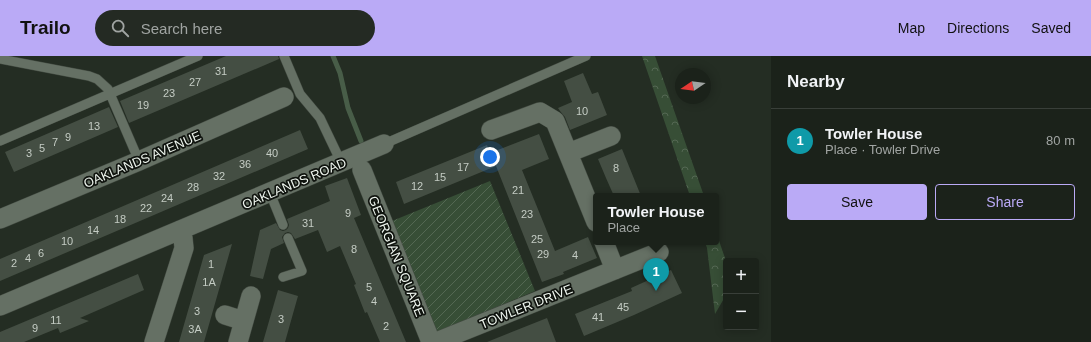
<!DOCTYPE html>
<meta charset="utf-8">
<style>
:root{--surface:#1b221a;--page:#242a23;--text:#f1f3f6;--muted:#a0a4a2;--line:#393f39;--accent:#baaaf6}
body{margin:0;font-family:Helvetica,sans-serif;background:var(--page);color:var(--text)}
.controls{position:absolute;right:12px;bottom:12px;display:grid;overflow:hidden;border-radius:4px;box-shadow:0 2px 10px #0003}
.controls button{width:36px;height:36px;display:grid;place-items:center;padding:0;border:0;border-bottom:1px solid var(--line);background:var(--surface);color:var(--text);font:20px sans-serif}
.compass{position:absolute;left:675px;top:12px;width:36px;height:36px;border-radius:50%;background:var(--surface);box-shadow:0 2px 10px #0003;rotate:257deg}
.you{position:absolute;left:490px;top:101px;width:14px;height:14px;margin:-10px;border:3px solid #fff;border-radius:50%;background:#1a73e8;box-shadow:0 0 0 6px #1a73e833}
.badge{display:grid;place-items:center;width:26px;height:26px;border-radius:50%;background:var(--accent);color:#fff;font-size:13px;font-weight:700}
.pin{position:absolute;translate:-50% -33px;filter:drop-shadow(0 1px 2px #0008)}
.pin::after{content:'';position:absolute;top:21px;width:14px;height:12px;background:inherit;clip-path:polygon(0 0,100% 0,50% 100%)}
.popup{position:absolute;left:593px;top:137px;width:126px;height:52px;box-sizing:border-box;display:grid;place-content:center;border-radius:4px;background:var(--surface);filter:drop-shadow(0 1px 3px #0005);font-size:13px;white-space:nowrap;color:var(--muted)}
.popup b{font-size:15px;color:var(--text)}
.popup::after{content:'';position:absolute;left:50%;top:100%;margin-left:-8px;border:8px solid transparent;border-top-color:var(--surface)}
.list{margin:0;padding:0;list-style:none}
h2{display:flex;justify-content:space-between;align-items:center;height:52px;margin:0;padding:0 16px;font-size:17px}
h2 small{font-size:13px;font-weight:400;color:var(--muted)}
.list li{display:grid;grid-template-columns:26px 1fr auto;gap:12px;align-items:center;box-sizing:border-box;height:64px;padding:0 16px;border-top:1px solid var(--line)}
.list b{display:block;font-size:15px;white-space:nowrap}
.list p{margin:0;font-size:13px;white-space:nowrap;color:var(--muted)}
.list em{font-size:13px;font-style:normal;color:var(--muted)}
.actions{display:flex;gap:8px;padding:12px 16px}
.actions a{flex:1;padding:9px 0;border:1px solid var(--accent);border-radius:4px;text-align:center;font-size:14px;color:var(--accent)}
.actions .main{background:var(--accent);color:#111}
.icon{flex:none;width:22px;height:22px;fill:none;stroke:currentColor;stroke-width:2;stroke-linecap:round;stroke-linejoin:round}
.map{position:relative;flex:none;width:771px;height:286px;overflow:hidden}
header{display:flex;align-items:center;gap:24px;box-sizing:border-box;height:56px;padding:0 20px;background:var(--accent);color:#111}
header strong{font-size:19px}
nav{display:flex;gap:22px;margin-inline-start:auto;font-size:14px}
.search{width:280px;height:36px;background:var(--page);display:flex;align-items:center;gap:10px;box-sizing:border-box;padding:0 14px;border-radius:22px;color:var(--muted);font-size:15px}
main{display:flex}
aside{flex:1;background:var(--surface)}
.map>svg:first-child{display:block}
.forest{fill:url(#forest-crowns)}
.garden{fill:url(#garden-furrows)}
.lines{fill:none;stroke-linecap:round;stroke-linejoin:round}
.stream{stroke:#485d48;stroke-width:5}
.building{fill:#444e43}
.lane-casing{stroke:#434b42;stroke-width:10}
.street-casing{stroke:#434b42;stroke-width:20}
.lane{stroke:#657064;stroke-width:9}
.street{stroke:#657064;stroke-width:19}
.labels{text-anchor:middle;stroke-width:3.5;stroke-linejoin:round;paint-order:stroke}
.number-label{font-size:11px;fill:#c4ccc4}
.street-label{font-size:13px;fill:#eff6ef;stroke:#10140f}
</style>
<header>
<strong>Trailo</strong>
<div class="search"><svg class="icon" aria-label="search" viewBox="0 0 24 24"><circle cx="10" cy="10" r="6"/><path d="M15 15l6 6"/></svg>Search here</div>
<nav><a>Map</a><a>Directions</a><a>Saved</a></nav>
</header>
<main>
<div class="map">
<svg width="771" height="286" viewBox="0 0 771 286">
<defs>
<pattern id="forest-crowns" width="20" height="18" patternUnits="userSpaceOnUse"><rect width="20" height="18" fill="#374e36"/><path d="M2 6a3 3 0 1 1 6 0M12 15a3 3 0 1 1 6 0" fill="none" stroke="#546853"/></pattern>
<pattern id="garden-furrows" width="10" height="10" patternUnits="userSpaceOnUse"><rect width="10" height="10" fill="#374e36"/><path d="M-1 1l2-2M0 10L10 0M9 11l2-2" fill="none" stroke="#546853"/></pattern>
</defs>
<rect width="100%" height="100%" fill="#242d23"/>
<!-- forest -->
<path class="forest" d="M 642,0 L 655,0 L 704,140 L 690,140 Z
M 716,176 L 726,205 L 726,239 L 715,258 L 707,192 L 705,186 L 716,186 Z"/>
<!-- garden -->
<path class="garden" d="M 490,125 L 535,235 L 437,276 L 392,165 Z"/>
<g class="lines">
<!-- stream -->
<path class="stream" d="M 333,0 L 340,17 L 348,52 L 361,85"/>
</g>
<!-- building -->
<path class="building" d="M 226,0 L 278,0 L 279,3 L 129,67 L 120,45 Z
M 583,17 L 592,38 L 598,36 L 607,59 L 570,74 L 565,61 L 560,55 L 558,52 L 572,46 L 564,25 Z
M 109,51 L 118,71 L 14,116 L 5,96 Z
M 300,74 L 308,93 L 0,225 L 0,203 Z
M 539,78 L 549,103 L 522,114 L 555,195 L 588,181 L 597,202 L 563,216 L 564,218 L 542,226 L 496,110 L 404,148 L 396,126 L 487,89 L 490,97 Z
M 622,93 L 641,140 L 614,140 L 606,122 L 598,103 Z
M 347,122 L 361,159 L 354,162 L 406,286 L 380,286 L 367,256 L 365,257 L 354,229 L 356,228 L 340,190 L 327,196 L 318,174 L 295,183 L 291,177 L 288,176 L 285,177 L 282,181 L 284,187 L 271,193 L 263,223 L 250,220 L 260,174 L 276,167 L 280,174 L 283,175 L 286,174 L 288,172 L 289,169 L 287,163 L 330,145 L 325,130 Z
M 232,188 L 204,286 L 179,286 L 204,199 Z
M 671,214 L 682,237 L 634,259 L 584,280 L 575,258 L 632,235 L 631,232 Z
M 138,218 L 144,234 L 80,262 L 89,265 L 60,277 L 58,272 L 24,286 L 0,286 L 0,276 Z
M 278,234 L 298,240 L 285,286 L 263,286 Z
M 547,262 L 556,286 L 487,286 Z"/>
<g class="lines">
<defs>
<path id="lane" d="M 284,0 L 300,38 L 320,62 L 341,106
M 0,3 L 89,20 L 97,23 L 108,33 L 139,105
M 0,85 L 198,0
M 384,88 L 586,0
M 270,137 L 283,169
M 283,221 L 302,215 L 288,182"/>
<path id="street" d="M 491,74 L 540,56 L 555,65 L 596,166
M 568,97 L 611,80
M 362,114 L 431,286
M 0,163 L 139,105 L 284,41
M 604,186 L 615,214
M 0,250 L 384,88
M 225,259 L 244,265
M 154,286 L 184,192 L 183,182 L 180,174
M 238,286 L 251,240
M 436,286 L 659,196"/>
</defs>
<!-- lane casing -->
<use href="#lane" class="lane-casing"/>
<!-- street casing -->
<use href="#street" class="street-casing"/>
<!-- lane -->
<use href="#lane" class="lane"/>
<!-- street -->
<use href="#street" class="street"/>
</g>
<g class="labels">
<!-- number labels -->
<g class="number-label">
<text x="221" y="19">31</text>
<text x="195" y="30">27</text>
<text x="169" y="41">23</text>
<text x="143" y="53">19</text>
<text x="582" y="59">10</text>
<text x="94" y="74">13</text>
<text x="68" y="85">9</text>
<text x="55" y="90">7</text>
<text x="42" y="96">5</text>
<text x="29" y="101">3</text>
<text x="272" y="101">40</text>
<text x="245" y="112">36</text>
<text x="463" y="115">17</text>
<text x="616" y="116">8</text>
<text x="219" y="124">32</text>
<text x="440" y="125">15</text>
<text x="417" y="134">12</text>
<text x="193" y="135">28</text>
<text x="518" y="138">21</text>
<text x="167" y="146">24</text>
<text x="146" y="156">22</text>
<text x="348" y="161">9</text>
<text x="527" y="162">23</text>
<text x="120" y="167">18</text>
<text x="308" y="171">31</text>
<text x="93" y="178">14</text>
<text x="537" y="187">25</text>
<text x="67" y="189">10</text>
<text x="354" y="197">8</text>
<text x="41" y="201">6</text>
<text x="543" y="202">29</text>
<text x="575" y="203">4</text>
<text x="28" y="206">4</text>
<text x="14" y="211">2</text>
<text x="211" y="212">1</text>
<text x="209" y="230">1A</text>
<text x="369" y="235">5</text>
<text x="374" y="249">4</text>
<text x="623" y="255">45</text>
<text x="197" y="259">3</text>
<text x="598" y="265">41</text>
<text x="281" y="267">3</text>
<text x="56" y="268">11</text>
<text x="386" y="274">2</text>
<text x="35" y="276">9</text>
<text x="195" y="277">3A</text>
</g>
<!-- street labels -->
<g class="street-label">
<text transform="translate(142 103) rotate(-23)" y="5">OAKLANDS AVENUE</text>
<text transform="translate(294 127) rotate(-23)" y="5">OAKLANDS ROAD</text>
<text transform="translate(397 200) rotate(68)" y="5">GEORGIAN SQUARE</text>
<text transform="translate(526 250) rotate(-22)" y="5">TOWLER DRIVE</text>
</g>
</g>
</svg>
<div class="controls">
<button>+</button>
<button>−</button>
</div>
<svg class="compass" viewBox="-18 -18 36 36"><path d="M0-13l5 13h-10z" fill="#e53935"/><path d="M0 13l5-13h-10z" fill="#a0a4a2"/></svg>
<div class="you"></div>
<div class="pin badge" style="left:656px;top:235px;background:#0f9aa8">1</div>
<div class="popup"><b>Towler House</b>Place</div>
</div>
<aside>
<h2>Nearby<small></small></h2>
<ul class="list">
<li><span class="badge" style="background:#0f9aa8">1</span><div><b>Towler House</b><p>Place · Towler Drive</p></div><em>80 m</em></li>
</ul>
<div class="actions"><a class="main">Save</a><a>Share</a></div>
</aside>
</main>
